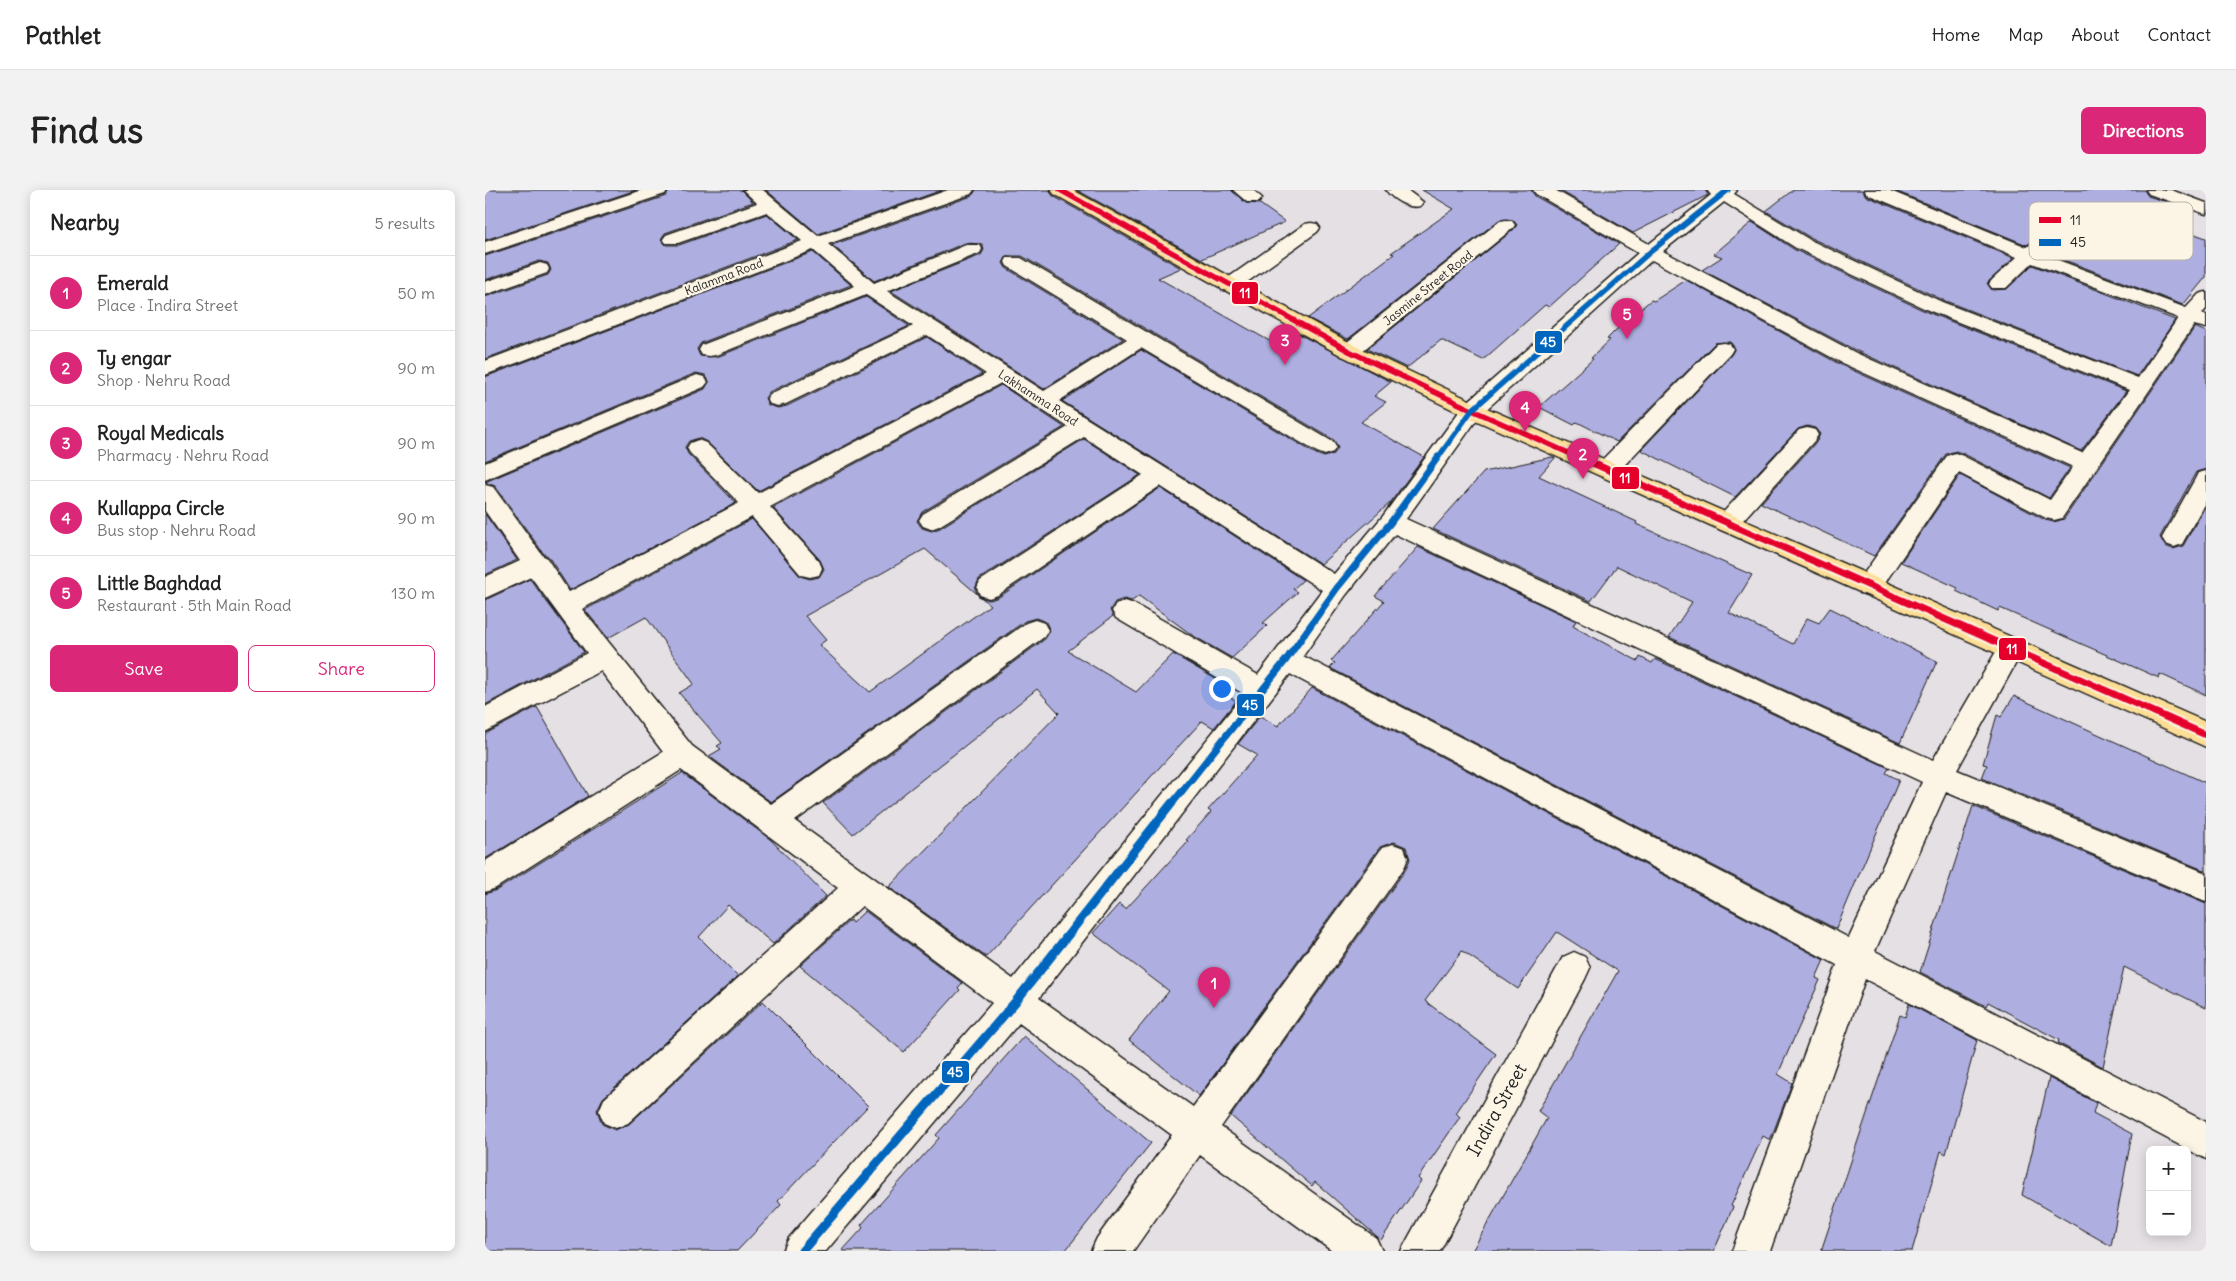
<!DOCTYPE html>
<meta charset="utf-8">
<style>
:root{--surface:#fff;--page:#f2f2f2;--text:#222;--muted:#767676;--line:#e0e0e0;--accent:#db2777}
body{margin:0;font-family:Delius,sans-serif;background:var(--page);color:var(--text)}
.controls{position:absolute;right:15px;bottom:15px;display:grid;overflow:hidden;border-radius:8px;box-shadow:0 2px 12px #0003}
.controls button{width:45px;height:45px;display:grid;place-items:center;padding:0;border:0;border-bottom:1px solid var(--line);background:var(--surface);color:var(--text);font:25px sans-serif}
.you{position:absolute;left:736px;top:498px;width:18px;height:18px;margin:-12px;border:4px solid #fff;border-radius:50%;background:#1a73e8;box-shadow:0 0 0 8px #1a73e833}
.badge{display:grid;place-items:center;width:32px;height:32px;border-radius:50%;background:var(--accent);color:#fff;font-size:16px;font-weight:700}
.pin{position:absolute;translate:-50% -41px;filter:drop-shadow(0 1px 2px #0008)}
.pin::after{content:'';position:absolute;top:26px;width:18px;height:15px;background:inherit;clip-path:polygon(0 0,100% 0,50% 100%)}
.list{margin:0;padding:0;list-style:none}
h2{display:flex;justify-content:space-between;align-items:center;height:65px;margin:0;padding:0 20px;font-size:21px}
h2 small{font-size:16px;font-weight:400;color:var(--muted)}
.list li{display:grid;grid-template-columns:32px 1fr auto;gap:15px;align-items:center;box-sizing:border-box;height:75px;padding:0 20px;border-top:1px solid var(--line)}
.list b{display:block;font-size:19px;white-space:nowrap}
.list p{margin:0;font-size:16px;white-space:nowrap;color:var(--muted)}
.list em{font-size:16px;font-style:normal;color:var(--muted)}
.actions{display:flex;gap:10px;padding:15px 20px}
.actions a{flex:1;padding:11px 0;border:1px solid var(--accent);border-radius:8px;text-align:center;font-size:18px;color:var(--accent)}
.actions .main{background:var(--accent);color:#fff}
.map{position:relative;flex:none;width:1721px;height:1061px;overflow:hidden;border-radius:8px}
header{display:flex;align-items:center;gap:30px;box-sizing:border-box;height:70px;padding:0 25px;background:var(--surface);border-bottom:1px solid var(--line)}
header strong{font-size:24px}
nav{display:flex;gap:28px;margin-inline-start:auto;font-size:18px}
.intro{display:flex;align-items:center;justify-content:space-between;box-sizing:border-box;height:120px;padding:0 30px}
h1{margin:0;font-size:35px}
.button{padding:12px 22px;border-radius:8px;background:var(--accent);color:#fff;font-size:18px;font-weight:700}
main{display:flex;gap:30px;padding:0 30px}
aside{flex:1;background:var(--surface);border-radius:8px;box-shadow:0 2px 12px #0003}
.map>svg:first-child{display:block}
.building{fill:#aeaee0;stroke:#1c1c1c;fill-rule:evenodd}
.lines{fill:none;stroke-linecap:round;stroke-linejoin:round}
.minor-casing{stroke:#1c1c1c;stroke-width:3}
.major-casing{stroke:#1c1c1c;stroke-width:3}
.minor{fill:#fcf5e5;fill-rule:evenodd}
.major{fill:#fcde96;fill-rule:evenodd}
.bus-1-far1-casing{stroke:#fcf5e5;stroke-width:8}
.bus-1-casing{stroke:#fcf5e5;stroke-width:11}
.bus-2-far2-casing{stroke:#fcf5e5;stroke-width:8}
.bus-2-far1-casing{stroke:#fcf5e5;stroke-width:11}
.bus-2-casing{stroke:#fcf5e5;stroke-width:12}
.bus-1-far1{stroke:#e4002b;stroke-width:5.5}
.bus-1{stroke:#e4002b;stroke-width:7}
.bus-2-far2{stroke:#0065bd;stroke-width:5.5}
.bus-2-far1{stroke:#0065bd;stroke-width:7}
.bus-2{stroke:#0065bd;stroke-width:9}
.labels{text-anchor:middle;stroke-width:4.5;stroke-linejoin:round;paint-order:stroke}
.far-street-label{font-size:12px;fill:#1c1c1c;stroke:#fcf5e5}
.near-street-label{font-size:18px;fill:#1c1c1c;stroke:#fcf5e5}
.key{fill:#fcf5e5;stroke:#b9b4a9;stroke-width:1}
.key-label{font-size:14px;fill:#1c1c1c}
.line-badge{stroke:#fcf5e5;stroke-width:2}
.badge-label{font-size:14px;text-anchor:middle;font-weight:bold;fill:#fff}
</style>
<header>
<strong>Pathlet</strong>
<nav><a>Home</a><a>Map</a><a>About</a><a>Contact</a></nav>
</header>
<div class="intro"><h1>Find us</h1><a class="button">Directions</a></div>
<main>
<aside>
<h2>Nearby<small>5 results</small></h2>
<ul class="list">
<li><span class="badge">1</span><div><b>Emerald</b><p>Place · Indira Street</p></div><em>50 m</em></li>
<li><span class="badge">2</span><div><b>Ty engar</b><p>Shop · Nehru Road</p></div><em>90 m</em></li>
<li><span class="badge">3</span><div><b>Royal Medicals</b><p>Pharmacy · Nehru Road</p></div><em>90 m</em></li>
<li><span class="badge">4</span><div><b>Kullappa Circle</b><p>Bus stop · Nehru Road</p></div><em>90 m</em></li>
<li><span class="badge">5</span><div><b>Little Baghdad</b><p>Restaurant · 5th Main Road</p></div><em>130 m</em></li>
</ul>
<div class="actions"><a class="main">Save</a><a>Share</a></div>
</aside>
<div class="map">
<svg width="1721" height="1061" viewBox="0 0 1721 1061">
<rect width="100%" height="100%" fill="#e5e0e4"/>
<filter id="ink" filterUnits="userSpaceOnUse"><feTurbulence type="fractalNoise" baseFrequency=".02" numOctaves="2"/><feDisplacementMap in="SourceGraphic" scale="10" xChannelSelector="R" yChannelSelector="G"/><feConvolveMatrix kernelMatrix="1 2 1 2 8 2 1 2 1" color-interpolation-filters="sRGB"/></filter>
<g filter="url(#ink)">
<!-- building -->
<path class="building" d="M 0,0 L 151,0 L 0,50 Z
M 185,0 L 256,0 L 268,12 L 180,43 L 176,49 L 181,55 L 194,55 L 282,24 L 313,50 L 0,169 L 0,107 L 63,85 L 66,80 L 63,73 L 54,71 L 0,90 L 0,66 L 181,6 Z
M 281,0 L 457,0 L 333,44 Z
M 491,0 L 564,0 L 568,6 L 696,78 L 673,88 L 788,153 L 806,140 L 906,192 L 889,206 L 901,212 L 876,232 L 939,267 L 905,313 L 836,374 L 577,211 L 656,160 L 831,264 L 839,267 L 849,264 L 853,258 L 849,250 L 537,66 L 522,66 L 518,73 L 521,78 L 638,149 L 559,199 L 406,101 L 496,65 L 499,60 L 497,54 L 480,53 L 389,91 L 347,55 L 487,6 Z
M 592,0 L 746,0 L 761,13 L 775,14 L 800,32 L 717,69 Z
M 937,0 L 1046,0 L 1050,6 L 1134,54 L 1064,117 L 1060,115 L 998,170 L 956,150 L 922,178 L 882,159 L 1028,40 L 1032,35 L 1028,30 L 1014,30 L 863,149 L 823,128 L 909,64 L 906,63 L 969,19 Z
M 1074,0 L 1220,0 L 1223,5 L 1148,43 Z
M 1308,0 L 1377,0 L 1381,6 L 1529,68 L 1502,93 L 1507,100 L 1522,99 L 1547,75 L 1690,130 L 1652,186 L 1458,110 L 1326,48 L 1281,21 Z
M 1408,0 L 1659,0 L 1663,6 L 1694,16 L 1676,32 L 1721,48 L 1721,87 L 1698,115 L 1561,63 L 1600,32 L 1604,27 L 1599,21 L 1586,22 L 1542,55 Z
M 1267,32 L 1310,60 L 1442,122 L 1641,201 L 1596,261 L 1372,161 L 1217,80 L 1237,67 L 1229,64 Z
M 328,62 L 366,95 L 216,153 L 212,159 L 215,166 L 232,167 L 381,107 L 424,136 L 284,202 L 280,208 L 283,215 L 293,218 L 302,216 L 442,147 L 497,184 L 273,301 L 222,252 L 214,248 L 204,251 L 200,257 L 203,264 L 251,313 L 85,400 L 63,366 L 59,364 L 10,296 L 0,292 L 220,199 L 224,191 L 220,185 L 211,183 L 0,271 L 0,187 Z
M 1201,90 L 1356,175 L 1585,278 L 1564,308 L 1479,264 L 1471,261 L 1461,264 L 1389,366 L 1276,313 L 1332,251 L 1335,244 L 1330,238 L 1322,236 L 1313,239 L 1250,307 L 1156,260 L 1246,165 L 1250,158 L 1245,152 L 1230,153 L 1132,252 L 1092,232 L 1089,235 L 1054,217 L 1108,169 L 1106,168 L 1125,150 L 1122,149 L 1137,134 L 1166,110 L 1169,111 Z
M 1710,137 L 1721,142 L 1721,279 L 1711,282 L 1675,347 L 1680,356 L 1688,359 L 1698,356 L 1721,315 L 1721,505 L 1675,484 L 1674,488 L 1515,418 L 1513,421 L 1471,401 L 1473,398 L 1416,372 L 1475,285 L 1560,330 L 1569,332 L 1579,329 Z
M 516,195 L 579,237 L 437,322 L 432,331 L 437,338 L 447,341 L 455,338 L 599,249 L 655,285 L 494,389 L 490,399 L 494,407 L 505,410 L 514,407 L 675,298 L 818,390 L 808,399 L 813,402 L 778,433 L 782,436 L 747,468 L 707,445 L 654,406 L 647,411 L 639,409 L 630,412 L 625,420 L 628,426 L 583,461 L 651,502 L 688,464 L 744,497 L 739,503 L 751,511 L 729,538 L 717,531 L 501,767 L 404,697 L 574,523 L 552,499 L 368,644 L 338,613 L 560,449 L 565,441 L 561,432 L 551,428 L 540,431 L 286,612 L 224,566 L 236,559 L 232,556 L 237,553 L 194,503 L 209,494 L 161,427 L 123,448 L 100,420 L 267,329 L 315,386 L 325,389 L 334,387 L 339,379 L 335,370 L 288,318 ZM 440,359 L 505,415 L 385,502 L 334,455 L 341,450 L 320,426 Z
M 1067,267 L 1070,268 L 1054,286 L 1152,332 L 1151,334 L 1267,385 L 1244,423 L 1308,454 L 1322,428 L 1334,433 L 1345,418 L 1452,471 L 1415,553 L 1184,447 L 1207,412 L 1132,376 L 1106,411 L 948,339 L 999,282 Z
M 0,324 L 32,370 L 0,385 Z
M 933,357 L 1091,431 L 1088,436 L 1093,439 L 1153,471 L 1155,467 L 1167,473 L 1170,469 L 1404,578 L 1401,583 L 1414,590 L 1351,739 L 845,478 L 850,473 L 846,471 L 899,411 L 890,406 Z
M 45,389 L 99,462 L 0,515 L 0,410 Z
M 827,498 L 1339,770 L 1331,788 L 1335,790 L 1293,884 L 1307,893 L 1288,943 L 1285,950 L 1278,946 L 1246,1016 L 1248,1017 L 1229,1061 L 987,1061 L 1062,928 L 1053,921 L 1133,781 L 1072,742 L 1033,799 L 977,761 L 940,811 L 1011,864 L 971,923 L 975,927 L 933,988 L 936,991 L 896,1050 L 830,992 L 827,996 L 746,926 L 921,679 L 925,669 L 921,657 L 909,652 L 895,657 L 714,906 L 644,850 L 684,801 L 608,743 L 634,714 L 641,719 L 703,651 L 701,650 L 726,622 L 723,620 L 772,565 L 753,554 L 775,526 L 793,536 Z
M 1529,506 L 1721,593 L 1721,681 L 1497,588 L 1502,575 L 1498,574 L 1512,525 L 1516,527 Z
M 52,517 L 103,606 L 0,669 L 0,544 Z
M 197,583 L 286,650 L 341,706 L 288,754 L 243,715 L 214,747 L 253,786 L 118,908 L 112,920 L 117,934 L 130,940 L 144,934 L 278,811 L 383,916 L 293,1011 L 296,1015 L 252,1061 L 0,1061 L 0,704 L 12,700 Z
M 1488,616 L 1721,714 L 1721,818 L 1639,777 L 1618,877 L 1573,853 L 1574,850 L 1503,812 L 1501,816 L 1435,782 Z
M 380,721 L 477,793 L 473,798 L 475,800 L 419,862 L 315,776 L 365,730 L 367,733 Z
M 1424,814 L 1492,850 L 1461,964 L 1456,961 L 1427,1061 L 1336,1061 L 1415,825 L 1420,827 Z
M 539,846 L 666,953 L 580,1061 L 357,1061 L 378,1038 L 376,1035 L 454,948 L 451,945 Z
M 1564,888 L 1611,913 L 1608,923 L 1647,944 L 1626,1056 L 1537,1005 Z"/>
<g class="lines">
<defs>
<path id="minor" d="M 157,0 L 183,0 L 180,4 L 0,64 L 0,52 Z
M 258,0 L 278,0 L 333,46 L 463,0 L 489,0 L 486,4 L 343,54 L 389,93 L 481,55 L 495,55 L 497,59 L 495,63 L 402,101 L 559,201 L 642,149 L 522,76 L 520,72 L 522,68 L 536,68 L 848,252 L 851,257 L 848,262 L 840,265 L 832,262 L 656,158 L 574,211 L 849,384 L 898,326 L 979,215 L 1153,63 L 1051,4 L 1048,0 L 1070,0 L 1164,54 L 1226,5 L 1222,0 L 1252,0 L 1249,4 L 1325,50 L 1457,112 L 1653,188 L 1693,128 L 1547,73 L 1521,98 L 1507,98 L 1504,94 L 1507,90 L 1532,67 L 1382,4 L 1379,0 L 1403,0 L 1542,57 L 1587,23 L 1599,23 L 1602,27 L 1599,31 L 1557,64 L 1701,118 L 1714,104 L 1721,102 L 1721,119 L 1717,124 L 1721,125 L 1721,138 L 1709,135 L 1577,328 L 1569,330 L 1561,328 L 1474,283 L 1393,403 L 1384,405 L 1375,403 L 1372,396 L 1375,389 L 1462,266 L 1470,263 L 1478,266 L 1565,310 L 1588,277 L 1357,173 L 1167,70 L 995,225 L 921,329 L 1448,570 L 1516,453 L 1525,450 L 1534,453 L 1538,460 L 1472,580 L 1721,683 L 1721,712 L 1461,602 L 1390,761 L 1721,932 L 1721,969 L 1380,789 L 1285,1061 L 1247,1061 L 1352,775 L 805,484 L 554,808 L 708,917 L 897,658 L 908,654 L 919,658 L 923,668 L 919,678 L 736,937 L 891,1048 L 897,1061 L 847,1061 L 715,965 L 648,1061 L 606,1061 L 612,1048 L 687,945 L 534,833 L 341,1061 L 298,1061 L 304,1048 L 507,813 L 377,716 L 143,933 L 131,938 L 119,933 L 114,921 L 119,909 L 353,698 L 196,580 L 11,698 L 0,702 L 0,671 L 178,562 L 116,481 L 0,542 L 0,517 L 102,463 L 46,387 L 0,408 L 0,387 L 35,371 L 0,321 L 0,295 L 8,297 L 58,366 L 61,367 L 84,402 L 254,313 L 205,263 L 202,258 L 205,253 L 213,250 L 221,253 L 273,303 L 501,184 L 442,145 L 301,214 L 293,216 L 285,214 L 282,209 L 285,204 L 428,136 L 381,105 L 231,165 L 224,166 L 217,165 L 214,160 L 217,155 L 370,96 L 328,60 L 0,185 L 0,171 L 317,51 L 282,22 L 193,53 L 181,53 L 178,49 L 181,45 L 272,13 ZM 1239,12 L 1311,58 L 1443,120 L 1644,200 L 1597,263 L 1371,163 L 1178,61 ZM 516,193 L 583,237 L 438,324 L 434,330 L 438,336 L 446,339 L 454,336 L 599,247 L 658,285 L 495,391 L 492,398 L 495,405 L 504,408 L 513,405 L 675,296 L 837,400 L 773,485 L 649,414 L 640,411 L 631,414 L 627,421 L 631,428 L 759,504 L 528,789 L 310,631 L 559,447 L 563,440 L 559,433 L 550,430 L 541,433 L 286,614 L 207,556 L 97,419 L 267,327 L 316,385 L 325,387 L 334,385 L 337,378 L 334,371 L 285,317 ZM 910,344 L 1437,592 L 1364,748 L 818,466 L 861,405 Z
M 748,0 L 768,0 L 777,8 L 774,12 L 762,12 Z
M 901,0 L 922,0 L 938,12 L 935,16 C 924,19 908,10 901,0 Z
M 1661,0 L 1686,0 L 1721,13 L 1721,24 L 1664,4 Z
M 1021,30 L 1027,31 L 1030,35 L 1027,39 L 871,166 L 864,167 L 857,166 L 854,161 L 857,156 L 1015,31 Z
M 826,33 L 832,34 L 835,38 L 832,42 L 751,100 L 737,100 L 734,96 L 737,92 L 820,34 Z
M 55,73 L 62,75 L 64,79 L 62,83 L 0,105 L 0,92 Z
M 1238,153 L 1245,154 L 1248,159 L 1245,164 L 1130,285 L 1122,287 L 1114,285 L 1111,279 L 1114,273 L 1231,154 Z
M 212,185 L 219,187 L 223,192 L 219,197 L 0,290 L 0,273 Z
M 1322,238 L 1330,240 L 1333,245 L 1330,250 L 1250,339 L 1242,342 L 1234,339 L 1230,333 L 1234,327 L 1314,240 Z
M 1721,281 L 1721,311 L 1697,354 L 1689,357 L 1681,354 L 1677,348 L 1710,289 L 1713,283 Z
M 1089,762 L 1100,767 L 1105,778 L 1100,789 L 955,1061 L 916,1061 L 1078,767 Z"/>
<path id="major" d="M 566,0 L 588,0 L 871,156 L 995,215 L 1721,532 L 1721,557 L 979,225 L 857,166 L 569,4 Z"/>
</defs>
<!-- minor casing -->
<use href="#minor" class="minor-casing"/>
<!-- major casing -->
<use href="#major" class="major-casing"/>
<!-- minor -->
<use href="#minor" class="minor"/>
<!-- major -->
<use href="#major" class="major"/>
<defs>
<path id="bus-1-far1" d="M 575,0 L 864,161 L 987,220 L 1097,269"/>
<path id="bus-1" d="M 1094,267 L 1721,545"/>
<path id="bus-2-far2" d="M 952,269 L 987,220 L 1165,62 L 1243,0"/>
<path id="bus-2-far1" d="M 686,615 L 801,470 L 852,398 L 906,332 L 953,267"/>
<path id="bus-2" d="M 317,1061 L 531,811 L 687,613"/>
</defs>
<!-- bus-1-far1 casing -->
<use href="#bus-1-far1" class="bus-1-far1-casing"/>
<!-- bus-1 casing -->
<use href="#bus-1" class="bus-1-casing"/>
<!-- bus-2-far2 casing -->
<use href="#bus-2-far2" class="bus-2-far2-casing"/>
<!-- bus-2-far1 casing -->
<use href="#bus-2-far1" class="bus-2-far1-casing"/>
<!-- bus-2 casing -->
<use href="#bus-2" class="bus-2-casing"/>
<!-- bus-1-far1 -->
<use href="#bus-1-far1" class="bus-1-far1"/>
<!-- bus-1 -->
<use href="#bus-1" class="bus-1"/>
<!-- bus-2-far2 -->
<use href="#bus-2-far2" class="bus-2-far2"/>
<!-- bus-2-far1 -->
<use href="#bus-2-far1" class="bus-2-far1"/>
<!-- bus-2 -->
<use href="#bus-2" class="bus-2"/>
</g>
</g>
<g class="labels">
<!-- far-street labels -->
<g class="far-street-label">
<text transform="translate(239 87) rotate(-21)" y="4">Kalamma Road</text>
<text transform="translate(943 98) rotate(-39)" y="4">Jasmine Street Road</text>
<text transform="translate(553 208) rotate(33)" y="4">Lakhamma Road</text>
</g>
<!-- near-street labels -->
<g class="near-street-label">
<text transform="translate(1012 920) rotate(-61)" y="6">Indira Street</text>
</g>
</g>
<!-- legend -->
<rect x="1544" y="12" width="164" height="58" rx="8" class="key"/>
<rect x="1554" y="27" width="22" height="6" fill="#e4002b"/>
<rect x="1554" y="49" width="22" height="7" fill="#0065bd"/>
<g class="key-label">
<text x="1585" y="35">11</text>
<text x="1585" y="57">45</text>
</g>
<g class="line-badge">
<rect x="746" y="91" width="28" height="24" rx="5" fill="#e4002b"/>
<rect x="1049" y="140" width="29" height="24" rx="5" fill="#0065bd"/>
<rect x="1126" y="276" width="29" height="24" rx="5" fill="#e4002b"/>
<rect x="1513" y="447" width="29" height="24" rx="5" fill="#e4002b"/>
<rect x="751" y="503" width="29" height="24" rx="5" fill="#0065bd"/>
<rect x="456" y="870" width="29" height="24" rx="5" fill="#0065bd"/>
</g>
<g class="badge-label">
<text x="760" y="108">11</text>
<text x="1063" y="157">45</text>
<text x="1140" y="293">11</text>
<text x="1527" y="464">11</text>
<text x="765" y="520">45</text>
<text x="470" y="887">45</text>
</g>
</svg>
<div class="controls">
<button>+</button>
<button>−</button>
</div>
<div class="you"></div>
<div class="pin badge" style="left:729px;top:818px">1</div>
<div class="pin badge" style="left:1098px;top:289px">2</div>
<div class="pin badge" style="left:800px;top:175px">3</div>
<div class="pin badge" style="left:1040px;top:242px">4</div>
<div class="pin badge" style="left:1142px;top:149px">5</div>
</div>
</main>
